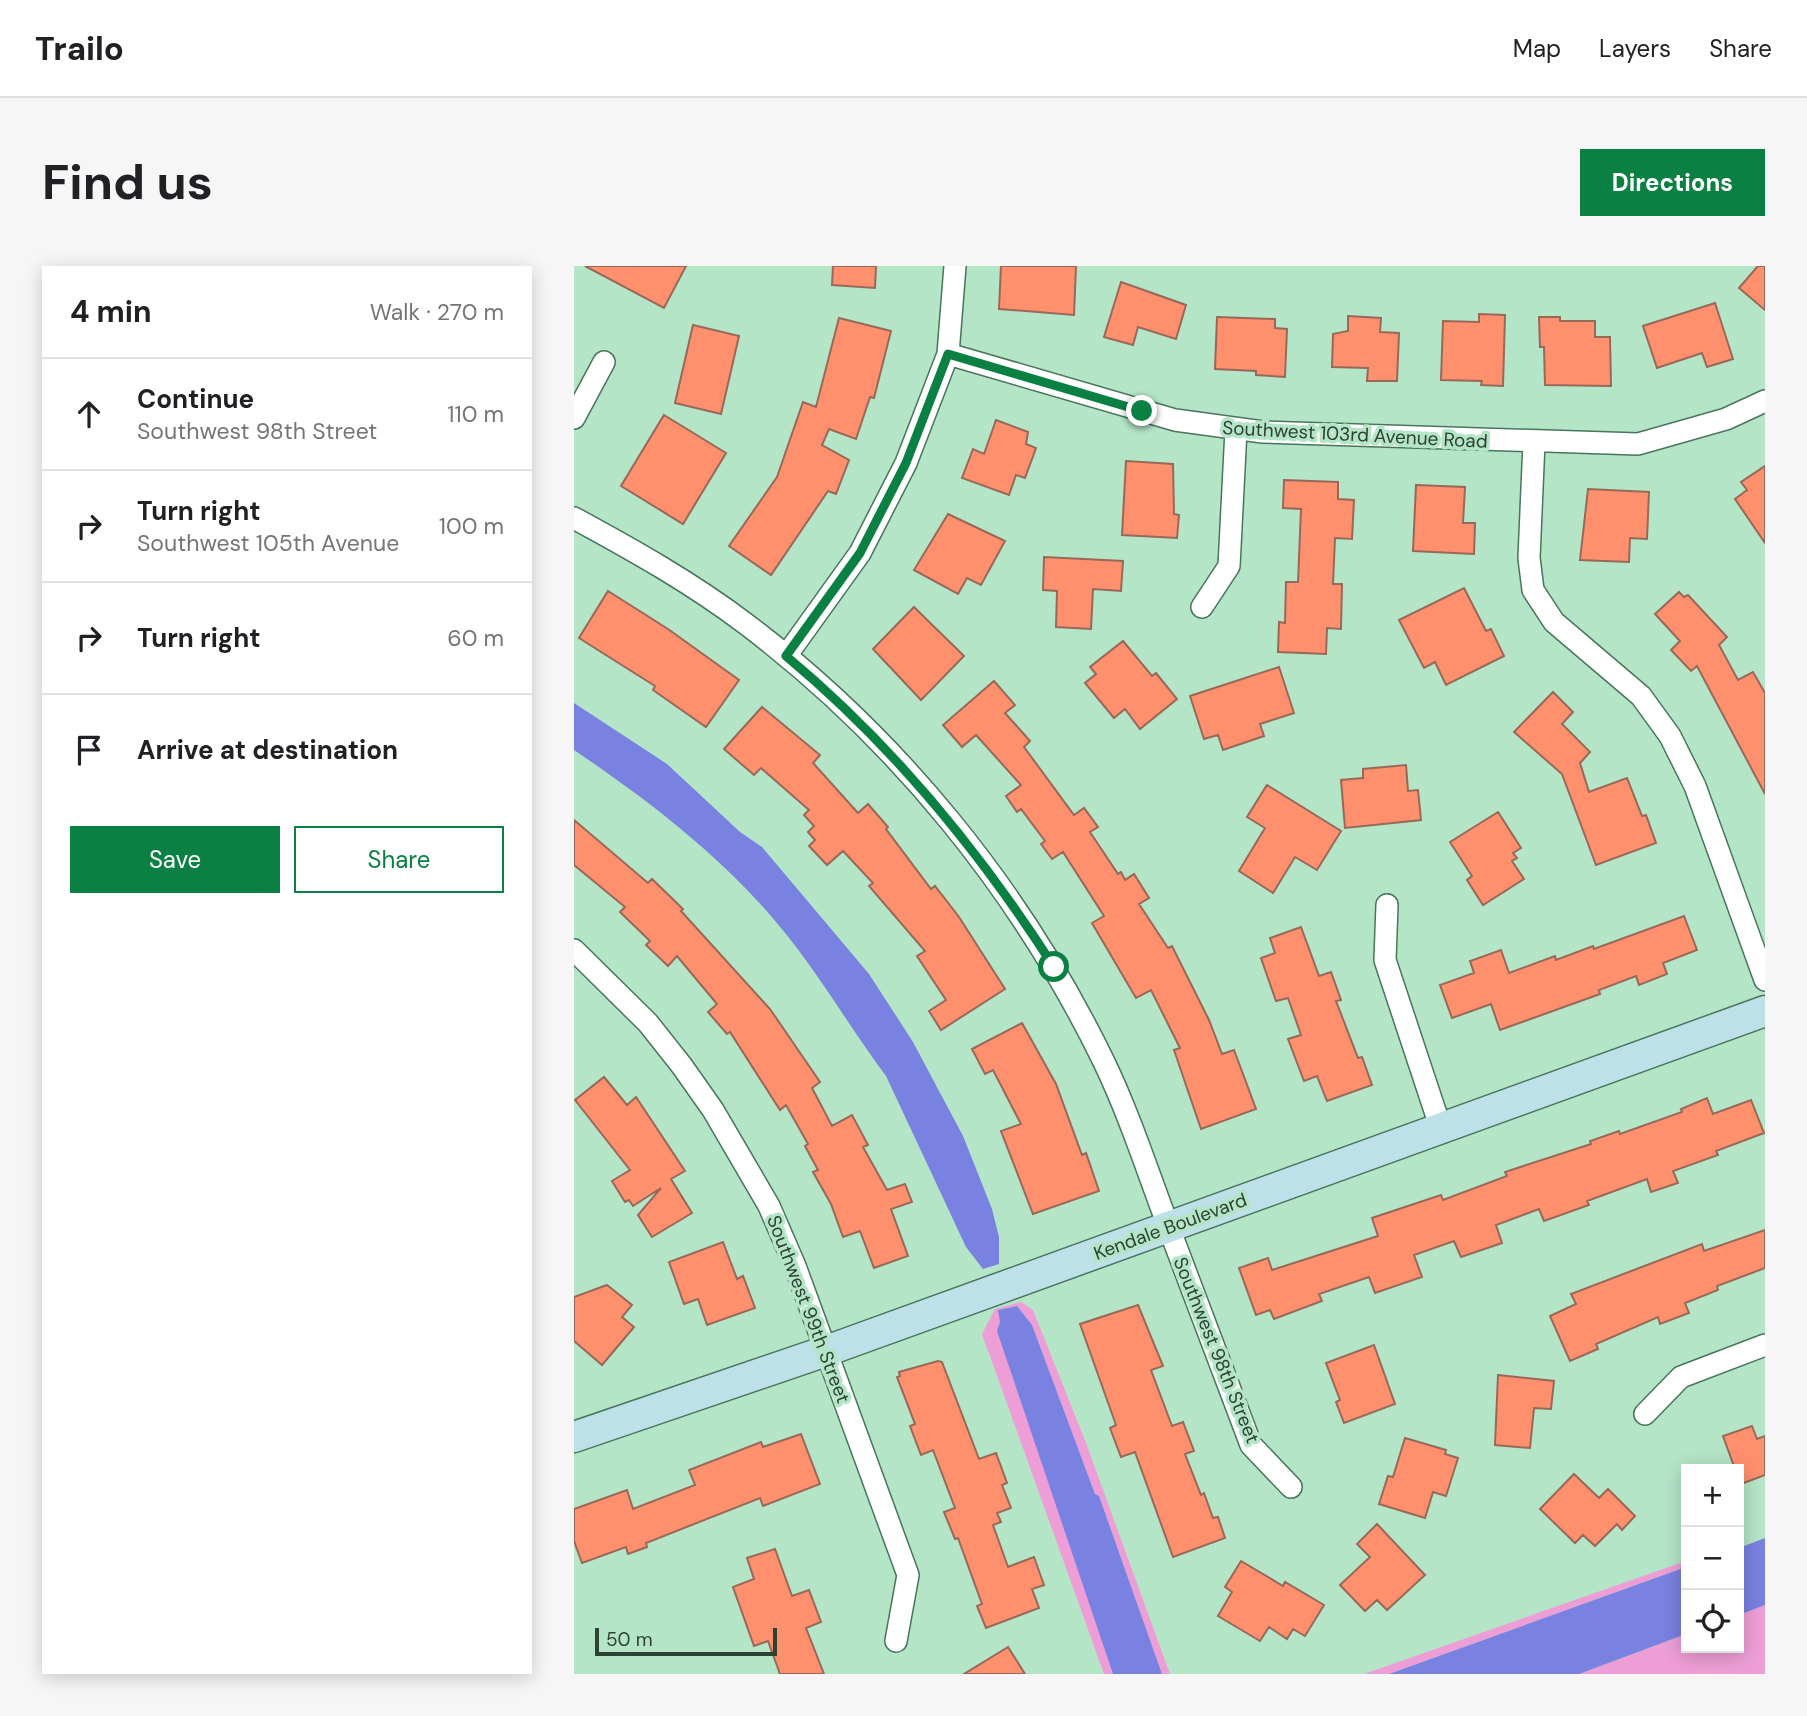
<!DOCTYPE html>
<meta charset="utf-8">
<style>
:root{--surface:#fff;--page:#f6f6f6;--text:#202124;--muted:#757577;--line:#e0e0e0;--accent:#0b8043}
body{margin:0;font-family:"DM Sans",sans-serif;background:var(--page);color:var(--text)}
.controls{position:absolute;right:21px;bottom:21px;display:grid;overflow:hidden;border-radius:0px;box-shadow:0 4px 18px #0003}
.controls button{width:63px;height:63px;display:grid;place-items:center;padding:0;border:0;border-bottom:2px solid var(--line);background:var(--surface);color:var(--text);font:35px sans-serif}
.scale{position:absolute;left:21px;bottom:18px;width:182px;box-sizing:border-box;padding-left:7px;border:4px solid #2d4135;border-top:0;font-size:19px;line-height:24px;white-space:nowrap;color:#2d4135;-webkit-text-stroke:5px #b4e5c7;paint-order:stroke}
.stop{position:absolute;width:21px;height:21px;margin:-16px;border:5px solid #0b8043;border-radius:50%;background:#fff}
.stop.end{background:#0b8043;border-color:#fff;box-shadow:0 2px 7px #0008}
.list{margin:0;padding:0;list-style:none}
h2{display:flex;justify-content:space-between;align-items:center;height:91px;margin:0;padding:0 28px;font-size:30px}
h2 small{font-size:23px;font-weight:400;color:var(--muted)}
.list li{display:grid;grid-template-columns:46px 1fr auto;gap:21px;align-items:center;box-sizing:border-box;height:112px;padding:0 28px;border-top:2px solid var(--line)}
.list b{display:block;font-size:26px;white-space:nowrap}
.list p{margin:0;font-size:23px;white-space:nowrap;color:var(--muted)}
.list em{font-size:23px;font-style:normal;color:var(--muted)}
.actions{display:flex;gap:14px;padding:21px 28px}
.actions a{flex:1;padding:16px 0;border:2px solid var(--accent);border-radius:0px;text-align:center;font-size:24px;color:var(--accent)}
.actions .main{background:var(--accent);color:#fff}
.icon{flex:none;width:38px;height:38px;fill:none;stroke:currentColor;stroke-width:2;stroke-linecap:round;stroke-linejoin:round}
.map{position:relative;flex:none;width:1191px;height:1408px;overflow:hidden;border-radius:0px}
header{display:flex;align-items:center;gap:42px;box-sizing:border-box;height:98px;padding:0 35px;background:var(--surface);border-bottom:2px solid var(--line)}
header strong{font-size:33px}
nav{display:flex;gap:38px;margin-inline-start:auto;font-size:24px}
.intro{display:flex;align-items:center;justify-content:space-between;box-sizing:border-box;height:168px;padding:0 42px}
h1{margin:0;font-size:49px}
.button{padding:18px 32px;border-radius:0px;background:var(--accent);color:#fff;font-size:24px;font-weight:700}
main{display:flex;gap:42px;padding:0 42px}
aside{flex:1;background:var(--surface);border-radius:0px;box-shadow:0 4px 18px #0003}
.map>svg:first-child{display:block}
.green{fill:#ed9ed6}
.water{fill:#7981e1}
.building{fill:#ff906e;stroke:#986859;stroke-width:2}
.lines{fill:none;stroke-linecap:round;stroke-linejoin:round}
.street-casing{stroke:#48755b;stroke-width:24}
.secondary-casing{stroke:#48755b;stroke-width:33}
.street{stroke:#fff;stroke-width:21}
.secondary{stroke:#bee0e8;stroke-width:30}
.route{stroke:#0b8043;stroke-width:9}
.labels{text-anchor:middle;stroke-width:7;stroke-linejoin:round;paint-order:stroke}
.street-label{font-size:19px;fill:#2d4135;stroke:#b4e5c7}
</style>
<header>
<strong>Trailo</strong>
<nav><a>Map</a><a>Layers</a><a>Share</a></nav>
</header>
<div class="intro"><h1>Find us</h1><a class="button">Directions</a></div>
<main>
<aside>
<h2>4 min<small>Walk · 270 m</small></h2>
<ul class="list">
<li><svg class="icon" aria-label="ahead" viewBox="0 0 24 24"><path d="M12 20V5M6 11l6-6 6 6"/></svg><div><b>Continue</b><p>Southwest 98th Street</p></div><em>110 m</em></li>
<li><svg class="icon" aria-label="right" viewBox="0 0 24 24"><path d="M7 20v-9h11M14 6l5 5-5 5"/></svg><div><b>Turn right</b><p>Southwest 105th Avenue</p></div><em>100 m</em></li>
<li><svg class="icon" aria-label="right" viewBox="0 0 24 24"><path d="M7 20v-9h11M14 6l5 5-5 5"/></svg><div><b>Turn right</b></div><em>60 m</em></li>
<li><svg class="icon" aria-label="arrive" viewBox="0 0 24 24"><path d="M6 21V4h12l-3 4 3 4H6"/></svg><div><b>Arrive at destination</b></div></li>
</ul>
<div class="actions"><a class="main">Save</a><a>Share</a></div>
</aside>
<div class="map">
<svg width="1191" height="1408" viewBox="0 0 1191 1408">
<rect width="100%" height="100%" fill="#b4e5c7"/>
<!-- green -->
<path class="green" d="M 447,1036 L 459,1044 L 512,1177 L 596,1408 L 588,1408 L 525,1230 L 521,1228 L 458,1059 L 443,1040 L 424,1044 L 539,1408 L 530,1408 L 408,1068 L 421,1043 Z
M 1112,1295 L 1112,1301 L 815,1408 L 790,1408 Z
M 1191,1339 L 1191,1408 L 1005,1408 L 1112,1368 L 1112,1382 L 1165,1382 L 1165,1349 Z"/>
<!-- water -->
<path class="water" d="M 0,437 L 93,498 L 166,566 L 188,581 L 295,708 L 339,776 L 389,870 L 418,943 L 425,971 L 425,998 L 409,1003 L 392,981 L 312,810 C 276,762 246,709 207,662 C 150,592 74,534 0,484 Z
M 443,1040 L 458,1059 L 521,1228 L 525,1230 L 588,1408 L 539,1408 L 423,1065 L 426,1056 L 424,1044 Z
M 1191,1272 L 1191,1339 L 1165,1349 L 1165,1282 Z
M 1112,1301 L 1112,1368 L 1005,1408 L 815,1408 Z"/>
<!-- building -->
<path class="building" d="M 11,0 L 112,0 L 90,42 Z
M 259,0 L 302,0 L 301,22 L 258,19 Z
M 427,0 L 502,0 L 500,49 L 425,43 Z
M 1184,0 L 1191,0 L 1191,44 L 1165,22 Z
M 547,16 L 612,39 L 602,73 L 564,61 L 559,79 L 530,71 Z
M 1141,37 L 1159,93 L 1133,101 L 1128,87 L 1083,102 L 1069,60 Z
M 905,48 L 931,49 L 929,120 L 907,119 L 908,115 L 867,114 L 869,55 L 905,56 Z
M 774,50 L 807,52 L 806,66 L 825,67 L 823,115 L 793,115 L 794,102 L 758,101 L 759,68 L 774,65 Z
M 643,51 L 701,53 L 701,62 L 713,63 L 711,111 L 682,109 L 682,105 L 641,103 Z
M 965,51 L 986,51 L 986,55 L 1021,55 L 1021,71 L 1036,71 L 1037,120 L 971,119 L 970,81 L 966,81 Z
M 265,52 L 317,65 L 300,132 L 296,131 L 282,173 L 255,163 L 248,179 L 275,194 L 262,228 L 254,225 L 197,309 L 155,280 L 203,211 L 229,136 L 242,141 Z
M 119,59 L 165,70 L 147,148 L 101,137 Z
M 90,149 L 152,187 L 109,258 L 47,220 Z
M 422,154 L 454,166 L 452,178 L 462,182 L 451,212 L 442,209 L 435,229 L 388,212 L 399,183 L 410,188 Z
M 552,195 L 599,198 L 600,248 L 605,249 L 603,272 L 548,269 Z
M 1191,200 L 1191,277 L 1161,233 L 1173,224 L 1167,216 Z
M 710,214 L 764,216 L 764,233 L 780,234 L 778,273 L 761,272 L 759,318 L 768,318 L 767,363 L 753,362 L 752,388 L 704,386 L 705,356 L 711,357 L 712,316 L 724,316 L 727,243 L 709,242 Z
M 842,219 L 891,221 L 889,257 L 901,257 L 900,288 L 839,285 Z
M 1014,223 L 1075,226 L 1073,273 L 1056,272 L 1055,296 L 1006,294 Z
M 374,248 L 431,275 L 407,319 L 393,312 L 384,328 L 340,304 Z
M 470,291 L 549,295 L 547,325 L 519,323 L 517,363 L 482,361 L 483,325 L 469,324 Z
M 890,322 L 912,365 L 917,363 L 930,390 L 872,419 L 861,396 L 850,402 L 825,354 Z
M 34,325 L 94,363 L 165,414 L 132,461 L 79,424 L 81,420 L 5,372 Z
M 1105,326 L 1110,331 L 1114,329 L 1153,371 L 1145,379 L 1164,414 L 1179,406 L 1191,427 L 1191,528 L 1123,400 L 1117,405 L 1097,384 L 1106,375 L 1081,348 Z
M 340,341 L 390,390 L 347,434 L 299,383 Z
M 549,375 L 578,410 L 582,407 L 603,433 L 566,463 L 551,443 L 540,452 L 511,417 L 522,408 L 516,401 Z
M 705,401 L 720,447 L 686,458 L 690,470 L 649,484 L 644,469 L 630,473 L 616,430 Z
M 420,415 L 441,439 L 431,447 L 456,475 L 450,481 L 500,549 L 510,542 L 524,561 L 516,566 L 544,608 L 547,606 L 551,614 L 560,608 L 575,632 L 565,638 L 594,682 L 598,680 L 635,754 L 648,788 L 660,784 L 682,843 L 627,863 L 600,784 L 606,782 L 577,724 L 562,732 L 518,657 L 530,650 L 489,586 L 478,593 L 467,578 L 471,575 L 447,543 L 443,546 L 432,530 L 447,519 L 402,469 L 388,481 L 369,459 Z
M 979,426 L 999,446 L 988,458 L 1016,486 L 1006,497 L 1015,526 L 1053,512 L 1068,550 L 1072,549 L 1082,577 L 1022,599 L 988,508 L 940,466 Z
M 188,441 L 246,489 L 239,497 L 284,547 L 294,538 L 314,561 L 312,563 L 357,623 L 361,620 L 385,651 L 431,723 L 367,764 L 355,745 L 372,734 L 343,690 L 351,685 L 295,620 L 299,617 L 269,585 L 253,599 L 235,580 L 241,574 L 234,566 L 240,560 L 230,549 L 235,544 L 187,502 L 180,509 L 150,483 Z
M 832,499 L 834,525 L 844,524 L 847,554 L 771,562 L 767,514 L 789,512 L 789,503 Z
M 693,519 L 767,565 L 743,604 L 721,591 L 699,627 L 665,605 L 691,562 L 673,551 Z
M 924,546 L 947,582 L 939,587 L 943,592 L 938,595 L 950,613 L 909,639 L 893,614 L 898,610 L 876,576 Z
M 0,554 L 74,617 L 78,613 L 109,643 L 107,645 L 196,743 L 246,816 L 238,822 L 258,860 L 278,849 L 294,879 L 289,881 L 313,924 L 331,918 L 338,936 L 317,943 L 334,990 L 300,1002 L 286,965 L 269,971 L 257,938 L 239,906 L 244,904 L 231,880 L 234,878 L 212,839 L 206,844 L 156,766 L 153,768 L 134,746 L 143,738 L 103,690 L 94,700 L 72,679 L 76,675 L 46,646 L 51,641 L 0,599 Z
M 1110,650 L 1123,684 L 1089,697 L 1093,708 L 1065,719 L 1062,710 L 1025,724 L 1026,728 L 926,764 L 917,738 L 878,752 L 866,719 L 900,707 L 896,695 L 927,684 L 935,707 L 981,690 L 982,694 L 1019,680 L 1020,683 Z
M 727,661 L 745,710 L 757,706 L 767,734 L 762,735 L 784,792 L 788,791 L 798,819 L 753,835 L 743,810 L 730,815 L 714,773 L 727,769 L 714,732 L 702,735 L 687,692 L 701,687 L 696,672 Z
M 448,757 L 482,818 L 508,889 L 512,887 L 525,925 L 459,948 L 427,865 L 447,858 L 419,804 L 411,808 L 398,783 Z
M 30,811 L 53,839 L 62,831 L 111,905 L 97,913 L 118,947 L 78,971 L 64,949 L 87,922 L 59,940 L 55,934 L 51,936 L 38,915 L 56,904 L 1,834 Z
M 1133,832 L 1139,848 L 1177,834 L 1190,867 L 1142,885 L 1144,889 L 1099,905 L 1104,917 L 1077,926 L 1073,913 L 1013,935 L 1015,939 L 970,955 L 965,943 L 922,959 L 928,977 L 887,991 L 880,975 L 840,989 L 848,1011 L 801,1027 L 795,1011 L 745,1028 L 748,1035 L 700,1053 L 696,1044 L 682,1049 L 665,1002 L 694,992 L 698,1004 L 804,970 L 798,952 L 867,929 L 869,934 L 933,910 L 931,906 L 1017,878 L 1016,875 L 1045,865 L 1046,868 L 1108,846 L 1107,843 Z
M 1191,964 L 1191,1002 L 1143,1020 L 1144,1024 L 1111,1037 L 1115,1047 L 1086,1058 L 1084,1051 L 1022,1078 L 1024,1083 L 996,1095 L 976,1050 L 1002,1038 L 997,1028 L 1128,978 L 1130,985 Z
M 149,976 L 163,1013 L 169,1010 L 181,1042 L 133,1059 L 124,1033 L 110,1038 L 95,996 Z
M 33,1019 L 58,1039 L 48,1051 L 60,1061 L 28,1099 L 0,1075 L 0,1031 Z
M 564,1039 L 589,1100 L 577,1104 L 598,1160 L 609,1156 L 620,1185 L 611,1188 L 627,1229 L 630,1227 L 639,1252 L 644,1251 L 651,1272 L 599,1291 L 561,1186 L 547,1191 L 536,1162 L 542,1159 L 506,1058 Z
M 800,1079 L 821,1138 L 770,1157 L 762,1136 L 766,1134 L 752,1097 Z
M 364,1095 L 368,1096 L 405,1193 L 422,1187 L 433,1217 L 428,1219 L 437,1242 L 423,1247 L 427,1256 L 419,1259 L 434,1301 L 460,1291 L 470,1319 L 458,1323 L 465,1342 L 412,1362 L 403,1340 L 408,1338 L 384,1272 L 381,1273 L 370,1246 L 381,1242 L 359,1184 L 347,1189 L 336,1160 L 341,1158 L 323,1111 L 326,1110 L 325,1106 Z
M 924,1109 L 980,1115 L 977,1143 L 960,1142 L 956,1182 L 921,1179 Z
M 1178,1160 L 1183,1173 L 1191,1170 L 1191,1209 L 1167,1218 L 1165,1203 L 1161,1203 L 1149,1170 Z
M 227,1168 L 246,1218 L 189,1240 L 186,1232 L 72,1277 L 73,1281 L 54,1288 L 52,1281 L 8,1297 L 0,1275 L 0,1243 L 53,1224 L 59,1243 L 121,1219 L 115,1204 L 187,1176 L 189,1181 Z
M 831,1172 L 872,1184 L 871,1188 L 884,1192 L 872,1230 L 859,1226 L 851,1252 L 805,1238 L 814,1210 L 819,1211 Z
M 1000,1208 L 1025,1232 L 1034,1223 L 1061,1250 L 1048,1264 L 1043,1258 L 1021,1280 L 1009,1269 L 1001,1277 L 966,1243 Z
M 803,1258 L 851,1309 L 813,1344 L 803,1334 L 791,1345 L 766,1319 L 796,1291 L 783,1278 Z
M 201,1283 L 218,1330 L 235,1324 L 247,1356 L 232,1362 L 250,1408 L 206,1408 L 194,1375 L 180,1380 L 159,1321 L 180,1313 L 173,1292 Z
M 667,1295 L 709,1320 L 711,1316 L 750,1339 L 731,1370 L 719,1363 L 713,1373 L 695,1361 L 686,1375 L 644,1350 L 658,1326 L 651,1321 Z
M 434,1381 L 451,1408 L 390,1408 Z"/>
<g class="lines">
<defs>
<path id="street" d="M 374,88 L 601,154 L 689,166 L 1064,178 L 1152,153 L 1191,135
M 0,152 L 30,96
M 960,176 L 955,292 L 959,324 L 980,356 L 1067,430 L 1096,470 L 1121,520 L 1191,714
M 0,252 C 59,284 118,317 172,358 C 324,473 447,625 530,796 C 556,850 574,907 595,962 C 622,1035 650,1107 677,1179 L 717,1221
M 628,341 L 655,300 L 662,164
M 212,390 L 286,287 L 332,197 L 374,88 L 381,0
M 813,639 L 811,694 L 867,863
M 0,684 L 74,757 L 108,800 L 139,844 L 195,940 L 221,1000 L 334,1309 L 322,1375
M 1071,1148 L 1107,1111 L 1191,1079"/>
<path id="secondary" d="M 0,1171 L 252,1085 L 1191,745"/>
</defs>
<!-- street casing -->
<use href="#street" class="street-casing"/>
<!-- secondary casing -->
<use href="#secondary" class="secondary-casing"/>
<!-- street -->
<use href="#street" class="street"/>
<!-- secondary -->
<use href="#secondary" class="secondary"/>
</g>
<g class="lines">
<!-- route -->
<path class="route" d="M 480,701 C 405,584 319,479 212,390 L 286,287 L 332,197 L 374,88 L 568,145"/>
</g>
<g class="labels">
<!-- street labels -->
<g class="street-label">
<text transform="translate(781 168) rotate(3)" y="7">Southwest 103rd Avenue Road</text>
<text transform="translate(596 960) rotate(-20)" y="7">Kendale Boulevard</text>
<text transform="translate(235 1043) rotate(69)" y="7">Southwest 99th Street</text>
<text transform="translate(643 1084) rotate(68)" y="7">Southwest 98th Street</text>
</g>
</g>
</svg>
<div class="controls">
<button>+</button>
<button>−</button>
<button><svg class="icon" aria-label="locate" viewBox="0 0 24 24"><circle cx="12" cy="12" r="6"/><path d="M12 2v4M12 18v4M2 12h4M18 12h4"/></svg></button>
</div>
<div class="scale">50 m</div>
<div class="stop" style="left:480px;top:701px"></div>
<div class="stop end" style="left:568px;top:145px"></div>
</div>
</main>
